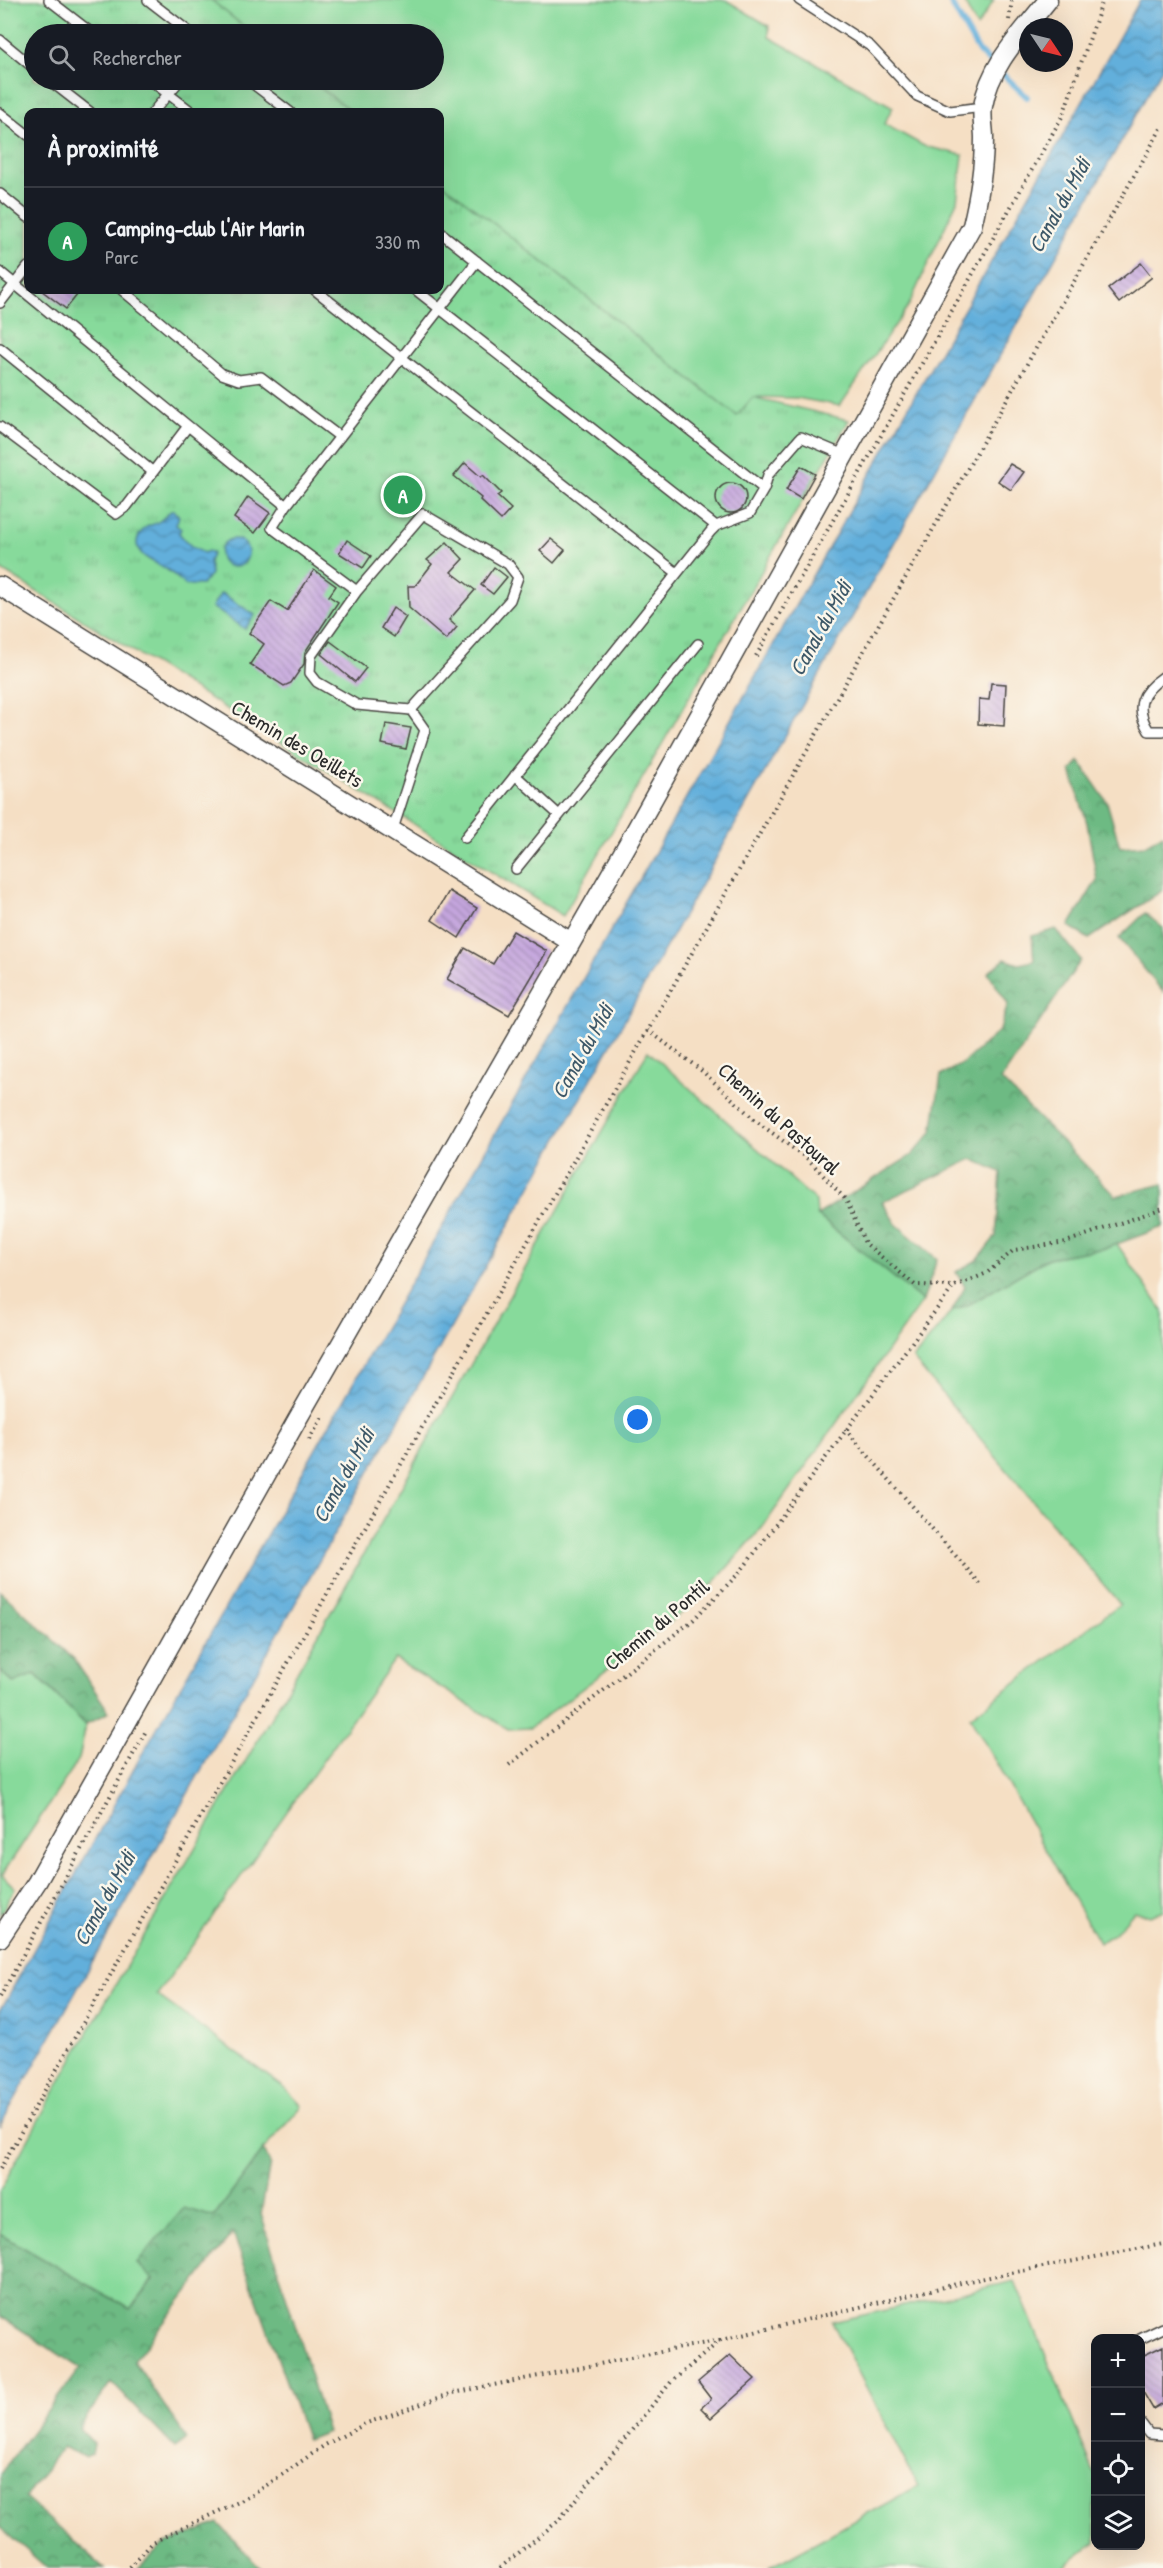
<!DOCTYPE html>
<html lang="fr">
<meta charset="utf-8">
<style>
:root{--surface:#171b24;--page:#20242c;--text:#f1f3f6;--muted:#9ea1a6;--line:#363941;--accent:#1a73e8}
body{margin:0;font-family:"Patrick Hand",sans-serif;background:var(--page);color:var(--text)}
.controls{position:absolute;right:18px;bottom:18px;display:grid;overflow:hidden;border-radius:12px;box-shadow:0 6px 24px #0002}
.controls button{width:54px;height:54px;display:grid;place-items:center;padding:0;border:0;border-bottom:2px solid var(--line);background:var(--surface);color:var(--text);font:30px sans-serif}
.compass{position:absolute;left:1019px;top:18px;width:54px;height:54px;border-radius:50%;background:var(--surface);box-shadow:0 6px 24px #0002;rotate:125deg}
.you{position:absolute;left:638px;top:1420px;width:21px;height:21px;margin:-15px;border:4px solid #fff;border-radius:50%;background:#1a73e8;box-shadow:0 0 0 9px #1a73e833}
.badge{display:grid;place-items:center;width:39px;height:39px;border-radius:50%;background:var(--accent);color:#fff;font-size:20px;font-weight:700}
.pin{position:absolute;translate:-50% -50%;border:3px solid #fff;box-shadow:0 2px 6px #0006}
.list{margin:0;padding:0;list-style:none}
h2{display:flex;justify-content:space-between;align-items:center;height:78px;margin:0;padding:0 24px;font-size:26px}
h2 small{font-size:20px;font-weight:400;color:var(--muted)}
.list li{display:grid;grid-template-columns:39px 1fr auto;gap:18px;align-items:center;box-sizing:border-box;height:108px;padding:0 24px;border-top:2px solid var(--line)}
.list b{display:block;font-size:22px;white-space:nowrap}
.list p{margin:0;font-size:20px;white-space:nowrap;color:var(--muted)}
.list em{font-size:20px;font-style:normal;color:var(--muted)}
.icon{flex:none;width:33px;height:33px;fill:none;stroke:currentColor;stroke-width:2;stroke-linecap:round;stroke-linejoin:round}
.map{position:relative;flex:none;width:1163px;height:2568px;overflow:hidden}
.search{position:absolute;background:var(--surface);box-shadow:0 6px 24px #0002;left:24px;top:24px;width:420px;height:66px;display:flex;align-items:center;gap:15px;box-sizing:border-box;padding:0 21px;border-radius:33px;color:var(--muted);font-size:22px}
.panel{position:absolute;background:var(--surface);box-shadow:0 6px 24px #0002;left:24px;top:108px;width:420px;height:186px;border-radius:12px}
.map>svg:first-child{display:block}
.grass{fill:#87da9b;stroke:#598263;stroke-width:1.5}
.forest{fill:url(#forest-crowns);stroke:#4c7257;stroke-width:1.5}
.park{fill:url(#park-tufts);stroke:#598263;stroke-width:1.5}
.water{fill:url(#water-waves);stroke:#466d83;stroke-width:1.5}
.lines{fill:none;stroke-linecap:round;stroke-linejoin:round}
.stream{stroke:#62afdb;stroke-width:6}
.building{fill:url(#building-back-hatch)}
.lane-casing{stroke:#494642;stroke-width:12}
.street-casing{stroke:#494642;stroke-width:21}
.path{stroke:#494642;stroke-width:4;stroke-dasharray:1.5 4.5;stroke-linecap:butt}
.lane{stroke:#fff;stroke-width:9}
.street{stroke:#fff;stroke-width:18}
.labels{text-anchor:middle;stroke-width:5;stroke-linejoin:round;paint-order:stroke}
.street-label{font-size:21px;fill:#2b2b2b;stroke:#fbf7ec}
.water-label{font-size:22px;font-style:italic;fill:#3e5969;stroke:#fbf7ec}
</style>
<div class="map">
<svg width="1163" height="2568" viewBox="0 0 1163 2568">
<defs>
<pattern id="forest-crowns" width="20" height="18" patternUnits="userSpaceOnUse" patternTransform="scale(1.5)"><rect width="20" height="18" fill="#6dba83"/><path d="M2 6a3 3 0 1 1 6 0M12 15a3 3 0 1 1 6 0" fill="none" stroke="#5a976b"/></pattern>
<pattern id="park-tufts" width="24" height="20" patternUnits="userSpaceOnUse" patternTransform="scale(1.5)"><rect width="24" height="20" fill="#87da9b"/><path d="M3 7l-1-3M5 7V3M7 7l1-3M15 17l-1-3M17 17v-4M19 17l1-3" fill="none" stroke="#75bb86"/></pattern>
<pattern id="water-waves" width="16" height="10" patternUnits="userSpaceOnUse" patternTransform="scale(1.5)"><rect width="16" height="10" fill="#62afdb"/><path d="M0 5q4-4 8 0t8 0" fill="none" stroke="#518fb2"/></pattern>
<pattern id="building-back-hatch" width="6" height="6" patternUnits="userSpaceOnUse" patternTransform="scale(1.5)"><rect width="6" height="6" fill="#c5a6de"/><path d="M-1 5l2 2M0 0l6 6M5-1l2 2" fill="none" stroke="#a087b4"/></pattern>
</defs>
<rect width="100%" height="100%" fill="#fbf7ec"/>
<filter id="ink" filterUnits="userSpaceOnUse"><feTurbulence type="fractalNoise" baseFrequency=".0167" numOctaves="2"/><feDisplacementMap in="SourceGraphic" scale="12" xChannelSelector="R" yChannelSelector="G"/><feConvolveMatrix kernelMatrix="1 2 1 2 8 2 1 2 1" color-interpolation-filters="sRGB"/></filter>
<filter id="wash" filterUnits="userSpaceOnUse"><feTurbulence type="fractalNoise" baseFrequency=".008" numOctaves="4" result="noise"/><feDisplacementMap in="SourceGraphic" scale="24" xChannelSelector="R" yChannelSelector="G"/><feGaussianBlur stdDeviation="1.35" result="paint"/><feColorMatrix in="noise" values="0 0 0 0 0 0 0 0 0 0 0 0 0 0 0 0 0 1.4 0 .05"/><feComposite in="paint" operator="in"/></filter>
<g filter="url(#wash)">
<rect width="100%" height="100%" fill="#f5dfc4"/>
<!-- grass -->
<path class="grass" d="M 211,0 L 726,0 L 769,26 L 769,37 L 893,107 L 884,124 L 924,146 L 963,155 L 957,201 L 909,305 L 840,406 L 797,398 L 753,397 L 737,416 L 440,181 L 440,112 L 352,112 L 310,80 L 434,80 L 434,34 L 253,34 Z
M 963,0 L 994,0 L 977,27 Z
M 648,1051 L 816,1201 L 817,1215 L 923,1301 L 762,1528 L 699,1600 L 530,1728 L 508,1729 L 395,1659 L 157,1995 L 286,2089 L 302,2106 L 264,2149 L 214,2217 L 184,2209 L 137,2263 L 154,2279 L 130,2309 L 0,2234 L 0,2190 L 74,2056 L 284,1695 Z
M 1117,1244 L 1163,1311 L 1163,1910 L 1150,1916 L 1134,1911 L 1115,1933 L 1099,1943 L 970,1717 L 1120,1604 L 913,1359 L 952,1311 L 970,1304 L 1048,1258 L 1106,1248 Z
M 0,1671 L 13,1683 L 35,1674 L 86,1725 L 79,1759 L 2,1875 L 15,1888 L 0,1915 Z
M 1015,2281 L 1095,2475 L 1095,2543 L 1062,2568 L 769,2568 L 918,2486 L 832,2322 Z"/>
<!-- forest -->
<path class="forest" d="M 1079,761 L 1107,802 L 1120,847 L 1145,845 L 1163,834 L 1163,890 L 1089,939 L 1069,926 L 1097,880 L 1087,823 L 1071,771 Z
M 1145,913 L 1163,928 L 1163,992 L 1119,938 Z
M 1056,929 L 1081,960 L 1001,1080 L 1116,1196 L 1163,1184 L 1163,1227 L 1106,1248 L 1048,1258 L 970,1304 L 952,1311 L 965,1287 L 956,1272 L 977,1260 L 996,1236 L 1001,1172 L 972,1159 L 882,1202 L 896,1224 L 937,1259 L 923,1301 L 817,1215 L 912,1155 L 932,1132 L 941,1075 L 962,1064 L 1000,1030 L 1008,1004 L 988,973 L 1005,959 L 1019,964 L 1034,961 L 1032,936 Z
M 0,1591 L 74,1659 L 109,1712 L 86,1725 L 35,1674 L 13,1683 L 0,1671 Z
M 264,2149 L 270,2163 L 261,2214 L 328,2432 L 307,2440 L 233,2233 L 134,2361 L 187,2439 L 175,2448 L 111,2382 L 79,2428 L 94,2444 L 92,2454 L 85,2457 L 62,2447 L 25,2498 L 104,2568 L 47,2568 L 0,2527 L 0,2474 L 80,2368 L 0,2316 L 0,2234 L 130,2309 L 154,2280 L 137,2263 L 184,2208 L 214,2217 Z
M 218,2523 L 260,2568 L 139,2568 L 163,2545 Z"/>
<!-- park -->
<path class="park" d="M 0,0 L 211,0 L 253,34 L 34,34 L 34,80 L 310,80 L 352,112 L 28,112 L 28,290 L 440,290 L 440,181 L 737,416 L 753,397 L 849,420 L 563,916 L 0,569 Z"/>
<!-- water -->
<path class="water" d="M 1140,0 L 1163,0 L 1163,67 L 0,2126 L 0,2011 L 137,1763 Z
M 173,510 L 179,516 L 176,525 L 181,529 L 179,533 C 186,543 193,549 204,553 L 208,551 L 213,553 L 209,561 L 211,574 L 202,585 L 185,585 C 179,580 173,573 166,569 C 151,561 123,550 145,528 C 150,524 154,525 158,522 C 164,519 166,513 173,510 Z
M220 553a14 14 0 1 1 28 0a14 14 0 1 1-28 0Z
M 221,593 L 255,615 L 245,629 L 212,607 Z"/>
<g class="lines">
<!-- stream -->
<path class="stream" d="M 949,0 L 979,52 L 1027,97"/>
</g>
<g id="blocks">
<!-- building -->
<path class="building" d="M 1141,263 L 1152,277 L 1119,303 L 1108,289 Z
M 41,290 L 81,290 L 66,309 Z
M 465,463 L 481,477 L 483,475 L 501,493 L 497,496 L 511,509 L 501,520 L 480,500 L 481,498 L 454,476 Z
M 1010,464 L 1024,472 L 1011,490 L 998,481 Z
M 801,466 L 815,474 L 801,499 L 786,490 Z
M716 498a15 15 0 1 1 30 0a15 15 0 1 1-30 0Z
M 248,497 L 270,513 L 255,533 L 234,518 Z
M 551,539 L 565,550 L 554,563 L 540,551 Z
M 347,540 L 371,556 L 363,568 L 339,553 Z
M 447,542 L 463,559 L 451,572 L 475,590 L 449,620 L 457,627 L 446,640 L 409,608 L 408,586 L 415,586 L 432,564 L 427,560 Z
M 494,567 L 507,577 L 493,594 L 481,585 Z
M 314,570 L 336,586 L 329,596 L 338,602 L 305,652 L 304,664 L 291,683 L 284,686 L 250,664 L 264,644 L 249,633 L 271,601 L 287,611 Z
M 393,608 L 406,617 L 394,637 L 381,628 Z
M 330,641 L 366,668 L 355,682 L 321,654 Z
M 991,683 L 1006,684 L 1004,726 L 978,724 L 979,699 L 989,700 Z
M 386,724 L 411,728 L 406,749 L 382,744 Z
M 449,891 L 477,908 L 459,938 L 432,920 Z
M 513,931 L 547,951 L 509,1015 L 447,979 L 465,948 L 493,964 Z
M 1163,2346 L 1163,2403 L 1153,2409 L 1140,2387 L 1140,2357 Z
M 730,2355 L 755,2379 L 711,2418 L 701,2408 L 711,2399 L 698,2382 Z"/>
</g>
</g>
<g filter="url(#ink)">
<use href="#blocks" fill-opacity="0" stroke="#494642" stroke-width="1.5"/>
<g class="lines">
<defs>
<path id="lane" d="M 49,0 L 93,34
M 148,0 L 192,34
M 799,0 L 870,46 L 917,96 L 950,111 L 983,107
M 0,40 L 34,68
M 49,80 L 90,112
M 150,80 L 192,112
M 248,80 L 290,112
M 153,112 L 180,80
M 0,113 L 28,135
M 0,194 L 28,217
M 440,232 L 764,489
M 0,272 L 286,506 L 272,528 L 357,591
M 122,290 L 222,374 L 239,380 L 261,377 L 340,437
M 315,290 L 677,573
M 416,290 L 716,526
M 0,303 L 28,267
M 0,348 L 153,472
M 0,427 L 116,514 L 127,506 L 188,426
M 286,506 L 477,261
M 1163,677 C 1141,692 1134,707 1149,731 L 1163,731
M 515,775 L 559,815
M 393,829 L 425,730 L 411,710 L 510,600 L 518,577 L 508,564 L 423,514 L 357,591 L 311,656 L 310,673 L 317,682 L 357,705 L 411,710
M 465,838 L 711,531 L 716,526 L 750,513 L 764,489 L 768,475 L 801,437 L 844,455
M 516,869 L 698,644
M 1140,2339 L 1163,2328
M 1140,2422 L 1149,2434 L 1163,2435"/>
<path id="street" d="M 0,586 L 571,942
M 0,1938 L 37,1882 L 297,1420 L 629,842 L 972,226 C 979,197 984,168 984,138 C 984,128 981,116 983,106 C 990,64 1023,32 1048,0"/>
</defs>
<!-- lane casing -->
<use href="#lane" class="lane-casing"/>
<!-- street casing -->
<use href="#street" class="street-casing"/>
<!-- path -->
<path class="path" d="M 1009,20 L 1012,0
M 756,656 L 1063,115 L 1103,0
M 648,1030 L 702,1071 L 756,1121 L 809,1160 L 846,1200 L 865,1243 L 915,1285 L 954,1286 L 968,1281 L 987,1273 L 1014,1250 L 1066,1242 L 1163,1208
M 845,1429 L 983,1587
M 309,1440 L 322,1418
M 509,1765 L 693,1620 L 741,1571 L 954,1286
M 0,1997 L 147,1729
M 0,2169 L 1163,125
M 130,2568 L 153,2542 L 251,2496 L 325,2445 L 367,2423 L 453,2393 L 721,2340
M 500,2568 L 558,2521 L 671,2382 L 721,2340 L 969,2281 L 1163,2244"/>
<!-- lane -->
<use href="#lane" class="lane"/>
<!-- street -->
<use href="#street" class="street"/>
</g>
</g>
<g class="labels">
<!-- street labels -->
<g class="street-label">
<text transform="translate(297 744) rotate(31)" y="7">Chemin des Oeillets</text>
<text transform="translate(779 1119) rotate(42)" y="7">Chemin du Pastoural</text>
<text transform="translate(657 1625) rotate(-40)" y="7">Chemin du Pontil</text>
</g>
<!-- water labels -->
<g class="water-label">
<text transform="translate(1059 205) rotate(-61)" y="8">Canal du Midi</text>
<text transform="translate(820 628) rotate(-61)" y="8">Canal du Midi</text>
<text transform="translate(582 1051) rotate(-61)" y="8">Canal du Midi</text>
<text transform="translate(343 1475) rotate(-61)" y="8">Canal du Midi</text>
<text transform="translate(104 1898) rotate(-61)" y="8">Canal du Midi</text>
</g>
</g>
</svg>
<div class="controls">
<button>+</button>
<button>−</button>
<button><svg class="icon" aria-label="locate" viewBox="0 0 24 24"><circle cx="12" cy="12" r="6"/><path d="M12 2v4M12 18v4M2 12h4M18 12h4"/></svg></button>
<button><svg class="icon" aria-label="layers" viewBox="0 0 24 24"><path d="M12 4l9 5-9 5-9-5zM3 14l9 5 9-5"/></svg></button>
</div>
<svg class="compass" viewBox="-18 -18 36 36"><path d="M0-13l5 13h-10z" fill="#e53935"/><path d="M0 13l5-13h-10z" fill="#9ea1a6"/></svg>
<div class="you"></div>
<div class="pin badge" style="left:403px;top:495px;background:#2e9e5b">A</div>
<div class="search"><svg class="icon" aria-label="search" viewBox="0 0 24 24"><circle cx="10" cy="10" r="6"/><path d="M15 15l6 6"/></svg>Rechercher</div>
<section class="panel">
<h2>À proximité<small></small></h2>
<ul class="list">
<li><span class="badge" style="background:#2e9e5b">A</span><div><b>Camping-club l'Air Marin</b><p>Parc</p></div><em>330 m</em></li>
</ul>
</section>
</div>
